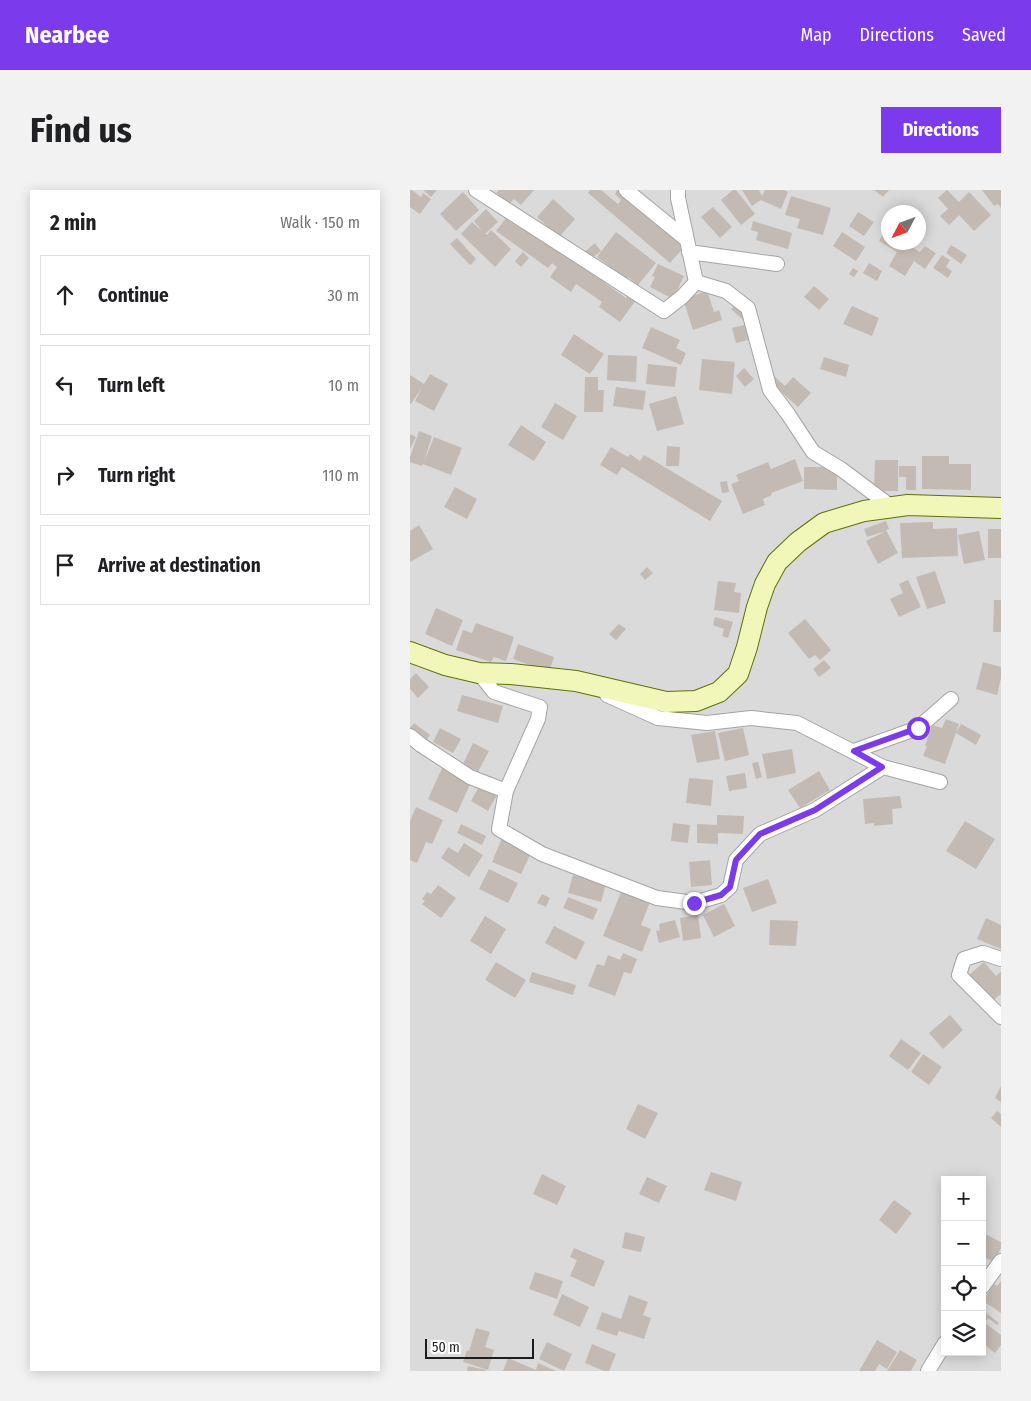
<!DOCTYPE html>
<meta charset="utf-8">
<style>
:root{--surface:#fff;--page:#f2f2f2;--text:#202124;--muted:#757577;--line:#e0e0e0;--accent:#7c3aed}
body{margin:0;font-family:"Fira Sans Condensed",sans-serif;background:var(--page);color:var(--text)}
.controls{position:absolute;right:15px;bottom:15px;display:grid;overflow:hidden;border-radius:0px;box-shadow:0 2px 12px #0003}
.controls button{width:45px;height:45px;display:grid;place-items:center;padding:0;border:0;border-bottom:1px solid var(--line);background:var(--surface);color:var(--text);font:25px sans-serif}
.compass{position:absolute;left:471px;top:15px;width:45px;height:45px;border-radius:50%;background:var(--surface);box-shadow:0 2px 12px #0003;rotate:229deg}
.scale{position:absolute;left:15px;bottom:12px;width:109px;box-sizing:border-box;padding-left:5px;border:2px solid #1d1d1d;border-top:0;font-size:14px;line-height:18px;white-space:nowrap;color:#1d1d1d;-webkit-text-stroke:4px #fff;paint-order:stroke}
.stop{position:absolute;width:15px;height:15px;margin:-11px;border:4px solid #7c3aed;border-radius:50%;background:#fff}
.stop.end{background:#7c3aed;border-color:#fff;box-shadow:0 1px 5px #0008}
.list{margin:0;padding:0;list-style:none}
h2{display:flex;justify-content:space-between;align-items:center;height:65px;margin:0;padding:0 20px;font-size:21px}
h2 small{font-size:16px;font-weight:400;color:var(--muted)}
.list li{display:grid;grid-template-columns:32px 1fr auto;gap:15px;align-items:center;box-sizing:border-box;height:80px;margin:0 10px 10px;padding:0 10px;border:1px solid var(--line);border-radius:0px}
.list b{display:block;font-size:19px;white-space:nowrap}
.list em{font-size:16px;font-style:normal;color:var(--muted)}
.icon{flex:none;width:28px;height:28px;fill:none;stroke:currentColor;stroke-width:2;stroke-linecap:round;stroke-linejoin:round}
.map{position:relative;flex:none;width:591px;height:1181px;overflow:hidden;border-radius:0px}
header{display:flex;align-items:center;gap:30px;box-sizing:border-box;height:70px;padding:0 25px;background:var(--accent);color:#fff}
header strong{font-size:24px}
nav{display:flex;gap:28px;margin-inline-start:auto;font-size:18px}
.intro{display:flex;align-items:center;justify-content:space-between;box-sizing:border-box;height:120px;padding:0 30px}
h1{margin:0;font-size:35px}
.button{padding:12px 22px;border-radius:0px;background:var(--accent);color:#fff;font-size:18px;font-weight:700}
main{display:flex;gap:30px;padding:0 30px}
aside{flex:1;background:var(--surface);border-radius:0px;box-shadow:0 2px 12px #0003}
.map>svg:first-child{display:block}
.residential{fill:#dbdada;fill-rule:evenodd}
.building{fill:#c3bab3}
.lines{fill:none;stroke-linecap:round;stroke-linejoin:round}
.minor-casing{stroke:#a4a4a4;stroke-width:16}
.secondary-casing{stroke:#5f7108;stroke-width:22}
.minor{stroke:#fff;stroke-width:14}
.secondary{stroke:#f1f7b8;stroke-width:20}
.route{stroke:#7c3aed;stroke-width:6}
</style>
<header>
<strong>Nearbee</strong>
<nav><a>Map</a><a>Directions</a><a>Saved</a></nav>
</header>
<div class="intro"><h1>Find us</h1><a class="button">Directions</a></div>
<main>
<aside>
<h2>2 min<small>Walk · 150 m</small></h2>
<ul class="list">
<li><svg class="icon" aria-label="ahead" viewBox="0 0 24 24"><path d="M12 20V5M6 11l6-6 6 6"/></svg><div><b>Continue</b></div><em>30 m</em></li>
<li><svg class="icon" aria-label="left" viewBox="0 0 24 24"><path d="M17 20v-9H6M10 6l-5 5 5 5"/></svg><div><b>Turn left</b></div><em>10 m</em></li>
<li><svg class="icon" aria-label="right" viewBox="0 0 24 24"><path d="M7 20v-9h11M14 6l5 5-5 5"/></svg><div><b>Turn right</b></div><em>110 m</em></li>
<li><svg class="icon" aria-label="arrive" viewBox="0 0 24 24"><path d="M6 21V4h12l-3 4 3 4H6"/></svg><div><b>Arrive at destination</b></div></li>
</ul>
</aside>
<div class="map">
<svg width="591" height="1181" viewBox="0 0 591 1181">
<rect width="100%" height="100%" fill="#eeebe3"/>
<!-- residential -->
<path class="residential" d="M 0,0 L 591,0 L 591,1181 L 0,1181 ZM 478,22 L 508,22 L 508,52 L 478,52 ZM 535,990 L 572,990 L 572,1162 L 535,1162 Z"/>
<!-- building -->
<path class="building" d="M 0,0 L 2,0 L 11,7 L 13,3 L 21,9 L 10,24 L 0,17 Z
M 13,0 L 27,0 L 21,7 Z
M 89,0 L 124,0 L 111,15 L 104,9 L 99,14 L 86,3 Z
M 180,0 L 191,0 L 208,14 L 211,10 L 205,4 L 207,0 L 274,57 L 260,73 L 178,3 Z
M 323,0 L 326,0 L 345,24 L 331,35 L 311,10 Z
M 332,0 L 349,0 L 352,6 L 355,0 L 374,0 L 378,2 L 371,19 L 351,10 L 342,16 Z
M 464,0 L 479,0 L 473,7 Z
M 537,0 L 549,12 L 559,2 L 581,25 L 564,41 L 549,25 L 539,35 L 530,26 L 538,19 L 528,8 Z
M 572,0 L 591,0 L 591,18 L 588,14 L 584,16 Z
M 53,2 L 69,20 L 46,41 L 30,24 Z
M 381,6 L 421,18 L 413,45 L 387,38 L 390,29 L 375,25 Z
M 143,9 L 165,29 L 149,47 L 127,27 Z
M 303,17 L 322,37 L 310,48 L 291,27 Z
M 76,19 L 88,32 L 75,44 L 64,31 Z
M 448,22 L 464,32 L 454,46 L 439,36 Z
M 99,24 L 216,108 L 221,101 L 228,107 L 210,132 L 189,117 L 192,112 L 166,94 L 161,102 L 140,87 L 147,77 L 142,73 L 138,78 L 86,41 Z
M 343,31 L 382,43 L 378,59 L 346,50 L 348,42 L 341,40 Z
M 62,32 L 77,45 L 81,40 L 101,59 L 85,77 L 51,44 Z
M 478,36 L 478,52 L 500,52 L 499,55 L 510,62 L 515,56 L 526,63 L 515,79 L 504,71 L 495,86 L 479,76 L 487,62 L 469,51 Z
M 206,42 L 246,73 L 228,95 L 218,87 L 217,90 L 187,67 Z
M 432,42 L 455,57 L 446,71 L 423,56 Z
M 47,48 L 66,69 L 60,75 L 40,54 Z
M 185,53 L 191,61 L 178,71 L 172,64 Z
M 541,55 L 557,65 L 551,74 L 536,63 Z
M 113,62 L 119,68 L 111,77 L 105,71 Z
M 532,65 L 540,70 L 536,77 L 542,81 L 538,88 L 523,78 Z
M 459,73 L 472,81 L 467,91 L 453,83 Z
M 248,74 L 274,86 L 263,109 L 240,97 L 245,87 L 242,86 Z
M 443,78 L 448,81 L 444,87 L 439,84 Z
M 404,96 L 419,109 L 409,120 L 394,107 Z
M 297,101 L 304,122 L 309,120 L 312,130 L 283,140 L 273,109 Z
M 327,113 L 339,124 L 333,130 L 321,119 Z
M 442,116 L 469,128 L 462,146 L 433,134 Z
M 338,134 L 342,149 L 326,153 L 322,138 Z
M 241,137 L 270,150 L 266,158 L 276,163 L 271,175 L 232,158 Z
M 164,144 L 194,164 L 180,184 L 151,165 Z
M 198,165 L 227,166 L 226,192 L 197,190 Z
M 414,167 L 439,175 L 436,187 L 410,179 Z
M 292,169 L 325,172 L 322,204 L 289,200 Z
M 238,174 L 267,177 L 265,197 L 236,194 Z
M 334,178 L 344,189 L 335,197 L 326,186 Z
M 20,184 L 38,194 L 24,221 L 5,211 L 12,197 L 1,214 L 0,213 L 0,185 L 14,194 Z
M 364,186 L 375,196 L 383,187 L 401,203 L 388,217 L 359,191 Z
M 175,187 L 188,187 L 188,200 L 194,200 L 193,222 L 174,222 Z
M 206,197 L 236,201 L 233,220 L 203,216 Z
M 266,206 L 274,234 L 247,241 L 239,214 Z
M 145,213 L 167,226 L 153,250 L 131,237 Z
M 111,235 L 136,252 L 124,271 L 98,255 Z
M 9,241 L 22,246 L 14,272 L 24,247 L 52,258 L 41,285 L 13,274 L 12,276 L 0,272 L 0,267 Z
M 0,244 L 6,247 L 0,259 Z
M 257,256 L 270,257 L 269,276 L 256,276 Z
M 201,257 L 218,267 L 220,264 L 230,271 L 234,265 L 312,311 L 300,331 L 212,277 L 207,285 L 190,275 Z
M 512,266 L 539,266 L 539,274 L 561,274 L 561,300 L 512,299 Z
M 385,269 L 393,291 L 361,303 L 362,305 L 353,309 L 355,315 L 333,324 L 321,294 L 329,291 L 326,285 L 358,272 L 361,279 Z
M 465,270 L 488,270 L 488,301 L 464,301 Z
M 489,276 L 506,276 L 506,300 L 496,300 L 496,287 L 489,287 Z
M 394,277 L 427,277 L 427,300 L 394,299 Z
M 317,291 L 319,302 L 312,303 L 310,292 Z
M 45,297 L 67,309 L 57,329 L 34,317 Z
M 476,331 L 479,339 L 476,340 L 488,363 L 468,374 L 456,351 L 476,341 L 457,347 L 454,339 Z
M 523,332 L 523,339 L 547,338 L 548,366 L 492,368 L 490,333 Z
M 9,335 L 23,359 L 0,372 L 0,341 Z
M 578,339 L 591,339 L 591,368 L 578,368 Z
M 569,341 L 575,370 L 554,374 L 548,345 Z
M 237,377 L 243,383 L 235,390 L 230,384 Z
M 525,381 L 536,413 L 517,419 L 506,387 Z
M 498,390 L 511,417 L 489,427 L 480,409 L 493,403 L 489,394 Z
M 308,391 L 326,393 L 324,402 L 331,403 L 329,423 L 304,420 Z
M 584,410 L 591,410 L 591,442 L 583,442 Z
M 26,418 L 53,430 L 42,456 L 15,444 Z
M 305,427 L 323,432 L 318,448 L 312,446 L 314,439 L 303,435 Z
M 395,429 L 421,460 L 410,470 L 405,465 L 399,469 L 378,443 Z
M 66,433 L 104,447 L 96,471 L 84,467 L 81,472 L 46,460 L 53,440 L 62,443 Z
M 209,434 L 216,439 L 206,450 L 199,444 Z
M 108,454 L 144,467 L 139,482 L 103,469 Z
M 414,470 L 421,478 L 409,487 L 403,479 Z
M 573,472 L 591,477 L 591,488 L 587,505 L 566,499 Z
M 6,483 L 19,497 L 8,508 L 0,499 L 0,489 Z
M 52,505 L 93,516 L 88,533 L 47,521 Z
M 536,529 L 549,534 L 535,574 L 513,566 L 517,556 L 515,556 L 522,535 L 532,538 Z
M 4,533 L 20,545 L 14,553 L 0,542 L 0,538 Z
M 551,534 L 571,545 L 566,555 L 546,543 Z
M 30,538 L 51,549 L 43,563 L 23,552 Z
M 333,538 L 339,565 L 315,571 L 308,543 Z
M 305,541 L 310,569 L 287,573 L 281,545 Z
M 63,553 L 79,561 L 68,582 L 53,574 Z
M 382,559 L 386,583 L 357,589 L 352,564 Z
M 348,572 L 352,587 L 346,589 L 342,573 Z
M 33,576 L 62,590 L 47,623 L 18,609 Z
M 409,581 L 420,600 L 390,618 L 378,600 Z
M 335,583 L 337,598 L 319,601 L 316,586 Z
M 279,588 L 303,590 L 301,616 L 276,613 Z
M 70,595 L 87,605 L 78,621 L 61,611 Z
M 490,606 L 492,618 L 482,619 L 483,634 L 464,636 L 464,633 L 455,634 L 453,609 Z
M 6,617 L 33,630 L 22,654 L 16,652 L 7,673 L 0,670 L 0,631 Z
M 307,625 L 334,626 L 333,644 L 308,643 L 308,654 L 287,653 L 287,634 L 307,635 Z
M 555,631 L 585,649 L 566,679 L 536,661 Z
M 263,633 L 280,635 L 278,653 L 261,651 Z
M 51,634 L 76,646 L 72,655 L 47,643 Z
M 92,648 L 121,663 L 111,684 L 82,672 Z
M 54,653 L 73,665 L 59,687 L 31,668 L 38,657 L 48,663 Z
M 300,670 L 302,695 L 281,697 L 279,672 Z
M 79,679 L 108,693 L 98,713 L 69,699 Z
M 163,685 L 196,694 L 191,712 L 158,703 Z
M 358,689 L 367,713 L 342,722 L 333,698 Z
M 28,695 L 46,708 L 31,728 L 12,714 L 15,711 L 12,709 L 17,702 L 21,704 Z
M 212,700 L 240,712 L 231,735 L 241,739 L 232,762 L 193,746 Z
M 132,704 L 140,708 L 136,717 L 127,713 Z
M 158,707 L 188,719 L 183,730 L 153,718 Z
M 314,714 L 325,736 L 304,747 L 293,725 Z
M 288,725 L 291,748 L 273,751 L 270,728 Z
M 75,726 L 96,739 L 81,764 L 60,751 Z
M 576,728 L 591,735 L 591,759 L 567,749 Z
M 265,730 L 270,747 L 249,753 L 246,741 L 250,740 L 249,734 Z
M 360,730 L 388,731 L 386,756 L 359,755 Z
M 144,736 L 175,752 L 166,770 L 135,753 Z
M 213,763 L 227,769 L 221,784 L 214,782 L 205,806 L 178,796 L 187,774 L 194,776 L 198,765 L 210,770 Z
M 86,772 L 116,790 L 105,808 L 75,790 Z
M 574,772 L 586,786 L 591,782 L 591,804 L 582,811 L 559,785 Z
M 122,782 L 166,795 L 163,805 L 119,792 Z
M 540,825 L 553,840 L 533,859 L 519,843 Z
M 491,849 L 511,863 L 498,880 L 479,866 Z
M 513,864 L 532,877 L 519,895 L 501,882 Z
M 591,896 L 591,912 L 585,908 Z
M 228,914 L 248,923 L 235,949 L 216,939 Z
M 587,921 L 591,924 L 591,937 L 581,928 Z
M 301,982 L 332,992 L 326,1011 L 294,1000 Z
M 132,984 L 156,996 L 147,1015 L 123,1004 Z
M 237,987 L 257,996 L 249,1013 L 229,1004 Z
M 484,1010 L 502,1023 L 486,1044 L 469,1030 Z
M 215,1042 L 235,1047 L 231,1062 L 212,1058 Z
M 575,1044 L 591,1052 L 591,1058 L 584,1072 L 572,1066 L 572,1049 Z
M 164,1058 L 195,1071 L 184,1097 L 160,1086 L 167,1070 L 160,1067 Z
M 125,1082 L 153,1091 L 147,1109 L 119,1099 Z
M 591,1091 L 591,1123 L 573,1111 L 584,1094 L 587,1096 Z
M 152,1104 L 179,1117 L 170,1137 L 143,1125 Z
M 219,1105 L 238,1112 L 233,1125 L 241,1128 L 234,1149 L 209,1141 L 207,1146 L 186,1139 L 192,1122 L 211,1129 Z
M 572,1120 L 589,1133 L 587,1135 L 578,1128 L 575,1133 L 591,1145 L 591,1155 L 585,1163 L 572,1153 Z
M 66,1138 L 80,1142 L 75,1157 L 84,1160 L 78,1180 L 53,1172 L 57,1160 L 59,1161 Z
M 467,1150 L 487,1162 L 477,1179 L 469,1174 L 465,1181 L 449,1181 Z
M 137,1152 L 162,1164 L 154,1181 L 129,1169 Z
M 182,1154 L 206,1164 L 199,1181 L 194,1181 L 175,1173 Z
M 490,1160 L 507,1170 L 501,1181 L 477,1181 Z
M 98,1168 L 126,1180 L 128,1173 L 146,1181 L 93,1181 Z
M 58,1176 L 76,1180 L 76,1181 L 57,1181 Z"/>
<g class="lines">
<defs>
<path id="minor" d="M 66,0 L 254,121 L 272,107 L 286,92 L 268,8 L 268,0
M 216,0 L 276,49
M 279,62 L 367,74
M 286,92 L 316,101 L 338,118 L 360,200 L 378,224 L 403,262 L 431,279 L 483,318
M 69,483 L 84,502 L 130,517 L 128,529 L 96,601 L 89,639 L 132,664 L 247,708 L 284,713 L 311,705 L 320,697 L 326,670 L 350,644 L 405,620 L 473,577
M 197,505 L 248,528 L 297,533 L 341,528 L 387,533 L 473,577 L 530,592
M 0,546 L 11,555 L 60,587 L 96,601
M 444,561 L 508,538 L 541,509
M 591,769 L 573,763 L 554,769 L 549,785 L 591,827
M 572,1097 L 591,1071
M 518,1181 L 535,1153"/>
<path id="secondary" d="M 0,462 L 35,475 L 69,483 L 101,484 L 166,491 L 256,512 L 286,511 L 309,502 L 328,484 L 337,457 L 347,417 L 355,394 L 367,372 L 388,352 L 414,333 L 454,321 L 498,315 L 591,318"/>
</defs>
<!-- minor casing -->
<use href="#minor" class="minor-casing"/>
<!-- secondary casing -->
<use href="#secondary" class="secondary-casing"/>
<!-- minor -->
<use href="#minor" class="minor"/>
<!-- secondary -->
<use href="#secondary" class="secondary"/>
</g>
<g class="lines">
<!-- route -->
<path class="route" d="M 284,713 L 311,705 L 320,697 L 326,670 L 350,644 L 405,620 L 472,577 L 444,561 L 508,538"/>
</g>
</svg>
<div class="controls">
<button>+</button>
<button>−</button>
<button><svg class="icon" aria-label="locate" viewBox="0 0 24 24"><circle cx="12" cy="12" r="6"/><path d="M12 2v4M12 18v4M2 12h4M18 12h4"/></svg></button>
<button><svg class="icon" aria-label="layers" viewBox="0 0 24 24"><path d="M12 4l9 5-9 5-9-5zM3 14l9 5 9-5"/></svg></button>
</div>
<svg class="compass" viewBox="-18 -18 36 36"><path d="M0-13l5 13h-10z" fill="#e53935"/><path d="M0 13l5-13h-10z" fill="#757577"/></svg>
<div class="scale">50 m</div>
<div class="stop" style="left:508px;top:538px"></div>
<div class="stop end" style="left:284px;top:713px"></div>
</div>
</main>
